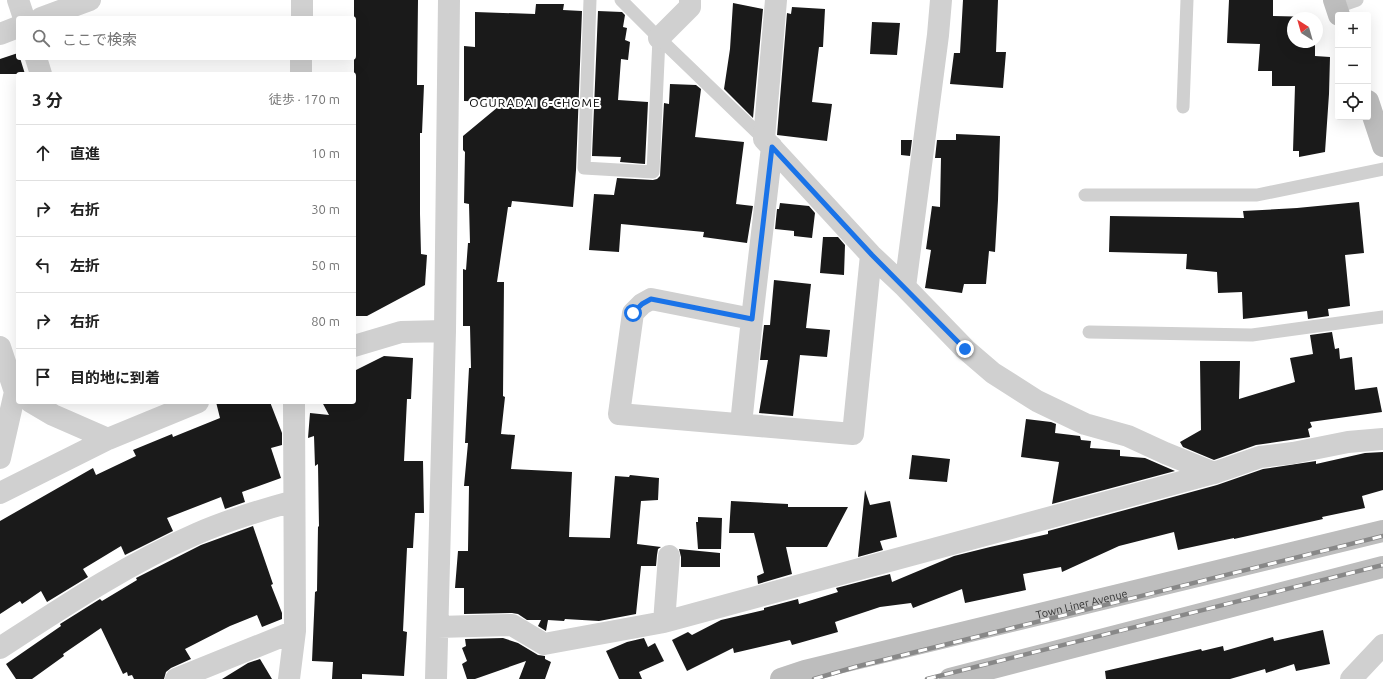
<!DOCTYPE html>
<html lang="ja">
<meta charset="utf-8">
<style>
:root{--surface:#fff;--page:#f6f6f6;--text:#222;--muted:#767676;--line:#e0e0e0}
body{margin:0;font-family:Ubuntu,"Noto Sans JP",sans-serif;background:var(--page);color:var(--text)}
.controls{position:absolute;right:12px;top:12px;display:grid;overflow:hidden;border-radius:4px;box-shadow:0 4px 16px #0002}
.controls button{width:36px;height:36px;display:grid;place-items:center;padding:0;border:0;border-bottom:1px solid var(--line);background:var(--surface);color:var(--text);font:20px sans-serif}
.compass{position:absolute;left:1287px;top:12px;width:36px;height:36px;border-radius:50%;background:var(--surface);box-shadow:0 4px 16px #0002;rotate:323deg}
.stop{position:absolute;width:12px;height:12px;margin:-9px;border:3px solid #1a73e8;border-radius:50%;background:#fff}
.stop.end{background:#1a73e8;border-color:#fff;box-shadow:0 1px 4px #0008}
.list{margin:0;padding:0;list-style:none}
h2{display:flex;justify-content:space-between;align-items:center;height:52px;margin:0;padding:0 16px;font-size:17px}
h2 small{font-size:13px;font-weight:400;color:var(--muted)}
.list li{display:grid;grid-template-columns:26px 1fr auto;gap:12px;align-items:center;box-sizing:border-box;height:56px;padding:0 16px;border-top:1px solid var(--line)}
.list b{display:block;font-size:15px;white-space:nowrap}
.list em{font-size:13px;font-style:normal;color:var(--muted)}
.icon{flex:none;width:22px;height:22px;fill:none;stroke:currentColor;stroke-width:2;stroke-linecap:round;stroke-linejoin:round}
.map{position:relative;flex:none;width:1383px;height:679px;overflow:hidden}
.search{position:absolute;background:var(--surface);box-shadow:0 4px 16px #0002;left:16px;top:16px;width:340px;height:44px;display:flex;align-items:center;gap:10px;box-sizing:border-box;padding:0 14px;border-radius:4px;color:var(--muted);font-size:15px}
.panel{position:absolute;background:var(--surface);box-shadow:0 4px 16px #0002;left:16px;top:72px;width:340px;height:332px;border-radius:4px}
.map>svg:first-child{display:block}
.building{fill:#1a1a1a}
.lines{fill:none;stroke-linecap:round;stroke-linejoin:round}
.lane{stroke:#d0d0d0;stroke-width:13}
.street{stroke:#d0d0d0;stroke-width:22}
.secondary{stroke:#bdbdbd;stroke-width:22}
.rail-casing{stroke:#888;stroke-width:4.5}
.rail{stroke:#fff;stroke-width:3;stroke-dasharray:9;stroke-linecap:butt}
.route{stroke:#1a73e8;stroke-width:5}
.labels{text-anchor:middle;stroke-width:4;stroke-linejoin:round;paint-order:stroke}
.street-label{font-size:11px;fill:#333;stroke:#fff}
.neighbourhood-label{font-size:12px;letter-spacing:1px;fill:#000;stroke:#fff}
</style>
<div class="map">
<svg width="1383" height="679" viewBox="0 0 1383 679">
<rect width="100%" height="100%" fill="#fff"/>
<!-- building -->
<path class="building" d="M 354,0 L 418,0 L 417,85 L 424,85 L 422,133 L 420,133 L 420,214 L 421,254 L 427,255 L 425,285 L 367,316 L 354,316 Z
M 963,0 L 998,0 L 996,52 L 1006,52 L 1003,88 L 950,84 L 954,53 L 960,53 Z
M 1229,0 L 1273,0 L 1273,16 L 1316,17 L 1293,18 L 1293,42 L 1315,42 L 1315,56 L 1330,57 L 1329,94 L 1325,152 L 1299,157 L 1299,151 L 1293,151 L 1295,86 L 1272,86 L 1272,71 L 1258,71 L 1260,44 L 1227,43 Z
M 733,3 L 763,9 L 753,118 L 724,89 L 730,49 Z
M 536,4 L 564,4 L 563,10 L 582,11 L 576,170 L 573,207 L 512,201 L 511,207 L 508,207 L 497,282 L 504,282 L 503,396 L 505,397 L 501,434 L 515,435 L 511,469 L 572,472 L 569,537 L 610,538 L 615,476 L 629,477 L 630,475 L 659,478 L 658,500 L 641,501 L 637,544 L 661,547 L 658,549 L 657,555 L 656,566 L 641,566 L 636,614 L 599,621 L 565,619 L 564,621 L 548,620 L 546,631 L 538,626 L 541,620 L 527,620 L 518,614 L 512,613 L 464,614 L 464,588 L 455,588 L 458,551 L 468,551 L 469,486 L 464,486 L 468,443 L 465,443 L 469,368 L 471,368 L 470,326 L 463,326 L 463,269 L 466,270 L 468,243 L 470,243 L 469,204 L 464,203 L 465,152 L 463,150 L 463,136 L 504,102 L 464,101 L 464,46 L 475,47 L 475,12 L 535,14 Z
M 792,7 L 825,9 L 823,47 L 819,47 L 812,102 L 832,104 L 827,141 L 777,135 L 787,13 L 791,14 Z
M 598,11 L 622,12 L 625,15 L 623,27 L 627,28 L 625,40 L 630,42 L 628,60 L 621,59 L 618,100 L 648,102 L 645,164 L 620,162 L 621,157 L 592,156 Z
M 872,22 L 900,23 L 897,55 L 870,54 Z
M 18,53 L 18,58 L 20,58 L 25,74 L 0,74 L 0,59 Z
M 670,84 L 696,85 L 701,89 L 695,137 L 744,142 L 736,204 L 753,206 L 747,243 L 703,237 L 704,232 L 621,224 L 619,252 L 589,250 L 594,194 L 614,195 L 617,178 L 653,180 L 657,179 L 660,176 L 664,103 L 669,104 Z
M 956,134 L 1000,136 L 998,200 L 995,252 L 989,251 L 986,284 L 964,284 L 962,293 L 925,288 L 931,250 L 926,249 L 932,206 L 940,207 L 941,158 L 935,158 L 937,140 L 956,140 Z
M 901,140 L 912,140 L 910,156 L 901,155 Z
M 1359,202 L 1364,253 L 1345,255 L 1350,306 L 1328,309 L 1329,316 L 1308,319 L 1307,311 L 1243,319 L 1242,292 L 1218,293 L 1217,272 L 1186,269 L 1187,254 L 1109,252 L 1110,216 L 1244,218 L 1243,211 L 1297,208 Z
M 780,203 L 809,206 L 815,213 L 812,238 L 794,236 L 794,231 L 775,229 L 777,209 L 779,209 Z
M 823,237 L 838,237 L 845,245 L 844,275 L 820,273 Z
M 774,280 L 811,284 L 806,328 L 830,330 L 827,357 L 800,355 L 793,416 L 759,413 L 768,360 L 760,360 L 764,325 L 770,325 Z
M 1332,332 L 1335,349 L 1339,348 L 1340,359 L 1352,357 L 1355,390 L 1377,387 L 1382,412 L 1310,422 L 1312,427 L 1308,429 L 1310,437 L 1256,445 L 1214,460 L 1183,447 L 1180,442 L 1201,430 L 1200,361 L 1240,361 L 1239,399 L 1295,382 L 1290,358 L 1313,354 L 1310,335 Z
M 384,356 L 413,358 L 411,399 L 407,399 L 404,461 L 423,461 L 424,513 L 415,513 L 413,548 L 407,548 L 403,631 L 407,632 L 404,676 L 362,674 L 362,679 L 332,679 L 333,662 L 312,661 L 315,592 L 317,591 L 318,526 L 319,527 L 318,464 L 315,466 L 314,436 L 308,438 L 310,413 L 329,415 L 322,402 L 354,402 L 354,371 Z
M 216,402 L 270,402 L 282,433 L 282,445 L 271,448 L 281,478 L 242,492 L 245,502 L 225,509 L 221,497 L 167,518 L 173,531 L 125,555 L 121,546 L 83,569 L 88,577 L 47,602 L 41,591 L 22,604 L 20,601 L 0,614 L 0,521 L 93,468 L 96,475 L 136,456 L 133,450 L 172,434 L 173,437 L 220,418 Z
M 1026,419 L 1051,422 L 1056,424 L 1055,433 L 1080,436 L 1081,440 L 1091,441 L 1090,448 L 1120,450 L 1120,456 L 1145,458 L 1175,471 L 1052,504 L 1059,462 L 1021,457 Z
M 1383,452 L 1383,490 L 1362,496 L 1365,508 L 1322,517 L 1323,519 L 1234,539 L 1234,538 L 1178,550 L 1174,532 L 1119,546 L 1062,572 L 1061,567 L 1023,574 L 1026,590 L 965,603 L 962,589 L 913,608 L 911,603 L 880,607 L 835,622 L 838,632 L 792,645 L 790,640 L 734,653 L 733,648 L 687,671 L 672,640 L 688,632 L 692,635 L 721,620 L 764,610 L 764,608 L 798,599 L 799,604 L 838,592 L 836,588 L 890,574 L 892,582 L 954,556 L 990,547 L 1048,534 L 1048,531 L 1217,485 L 1263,469 L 1316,461 L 1316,464 L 1365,453 Z
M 912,455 L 950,459 L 947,482 L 909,479 Z
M 865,490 L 870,505 L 890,501 L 897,537 L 880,541 L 883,550 L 858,557 Z
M 731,501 L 788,504 L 788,507 L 848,507 L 827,547 L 786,547 L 792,574 L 758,584 L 757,576 L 764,573 L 754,533 L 729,533 Z
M 698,517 L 722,518 L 721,549 L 698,549 L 696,522 L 698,522 Z
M 253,526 L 273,584 L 271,585 L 282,613 L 282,619 L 262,627 L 257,615 L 230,626 L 185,649 L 191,659 L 171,668 L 166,672 L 164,679 L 134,679 L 132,675 L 128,676 L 127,672 L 123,674 L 101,628 L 63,654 L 64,656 L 32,679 L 16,679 L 6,664 L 61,626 L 60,624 L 100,599 L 102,601 L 137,580 L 136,578 L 201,545 Z
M 679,549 L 720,553 L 720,567 L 681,567 L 681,557 Z
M 1323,630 L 1330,664 L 1296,671 L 1294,664 L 1266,673 L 1265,669 L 1230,679 L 1106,679 L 1105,671 L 1201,649 L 1202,651 L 1223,646 L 1224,651 L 1273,637 L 1274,641 Z
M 503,638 L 518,643 L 538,655 L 545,656 L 545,659 L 551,662 L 545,679 L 519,679 L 526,661 L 475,679 L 467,679 L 462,664 L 467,661 L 462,648 L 466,646 L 465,639 Z
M 644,638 L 648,647 L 655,643 L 664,661 L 639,672 L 642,679 L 619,679 L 606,651 L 627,642 Z
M 260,659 L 272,679 L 222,679 L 248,663 Z"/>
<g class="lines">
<!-- lane -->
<path class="lane" d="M 590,0 L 584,168 L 653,172 L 659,38
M 621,0 L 659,38 L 764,139
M 1337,7 L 1357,0
M 1183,107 L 1187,0
M 1085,195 L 1257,195 L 1383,169
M 1089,332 L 1252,335 L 1383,317"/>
<!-- street -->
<path class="street" d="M 18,0 L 24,18
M 776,0 L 764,139 L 871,255 L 905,287 L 965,349 L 993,373 L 1037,401 L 1085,424 L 1128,436 L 1165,453 L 1214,473
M 41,18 L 90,0
M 302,18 L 302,0
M 0,34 L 18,27
M 659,38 L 690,7 L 690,0
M 36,58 L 41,74
M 301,74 L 301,58
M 905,287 L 938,35 L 941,0
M 752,319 L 651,299 L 642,304 L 633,313 L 619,414 L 853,434 L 871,255
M 354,346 L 401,332 L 445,331
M 0,347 L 15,392 L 0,458
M 31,402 L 53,415 L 108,439
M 741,424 L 752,319 L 772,147
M 0,493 L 108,439 L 198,402
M 664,622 L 669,556
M 438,627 L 512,625 L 544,644 L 664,622 L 1214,473 L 1260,457 L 1293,453 L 1348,442 L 1383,439
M 0,648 C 63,607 127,564 196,534 C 228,520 261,510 294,501
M 176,679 L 295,631
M 289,679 L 295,631 L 294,402
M 436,679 L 445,331 L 449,0
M 1351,679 L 1383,645"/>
<!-- secondary -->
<g class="secondary">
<path d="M 1334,0 L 1339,15"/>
<path d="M 1368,101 L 1383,146"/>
<path id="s1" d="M 781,679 L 805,671 L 1383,531"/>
<path d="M 950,679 L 1383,567"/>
</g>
<defs>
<path id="rail" d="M 814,679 L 855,667 L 1383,536
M 927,679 L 1383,565"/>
</defs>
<!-- rail casing -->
<use href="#rail" class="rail-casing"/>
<!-- rail -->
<use href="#rail" class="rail"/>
</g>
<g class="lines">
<!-- route -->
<path class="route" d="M 633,313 L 642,304 L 651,299 L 752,319 L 772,147 L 872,255 L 965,349"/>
</g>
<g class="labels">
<!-- street labels -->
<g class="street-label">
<text dy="4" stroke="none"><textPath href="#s1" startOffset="310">Town Liner Avenue</textPath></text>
</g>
<!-- neighbourhood labels -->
<g class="neighbourhood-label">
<text x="535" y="107">OGURADAI 6-CHOME</text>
</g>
</g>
</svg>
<div class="controls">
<button>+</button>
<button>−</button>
<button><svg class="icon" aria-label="locate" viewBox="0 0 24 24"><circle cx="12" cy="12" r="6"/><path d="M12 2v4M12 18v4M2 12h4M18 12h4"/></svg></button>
</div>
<svg class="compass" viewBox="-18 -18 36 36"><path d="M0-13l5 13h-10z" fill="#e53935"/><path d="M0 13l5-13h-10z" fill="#767676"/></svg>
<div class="stop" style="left:633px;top:313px"></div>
<div class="stop end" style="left:965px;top:349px"></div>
<div class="search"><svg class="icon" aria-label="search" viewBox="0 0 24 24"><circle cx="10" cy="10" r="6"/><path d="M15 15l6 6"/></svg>ここで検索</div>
<section class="panel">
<h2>3 分<small>徒歩 · 170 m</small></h2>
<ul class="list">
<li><svg class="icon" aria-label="ahead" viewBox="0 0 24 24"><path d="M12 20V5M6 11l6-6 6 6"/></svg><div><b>直進</b></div><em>10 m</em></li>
<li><svg class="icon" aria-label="right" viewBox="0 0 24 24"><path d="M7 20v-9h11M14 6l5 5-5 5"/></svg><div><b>右折</b></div><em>30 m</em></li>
<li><svg class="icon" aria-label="left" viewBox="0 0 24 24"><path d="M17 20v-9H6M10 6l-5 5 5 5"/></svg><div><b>左折</b></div><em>50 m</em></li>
<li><svg class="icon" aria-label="right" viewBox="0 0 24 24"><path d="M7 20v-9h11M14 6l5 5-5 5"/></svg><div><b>右折</b></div><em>80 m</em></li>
<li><svg class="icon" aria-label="arrive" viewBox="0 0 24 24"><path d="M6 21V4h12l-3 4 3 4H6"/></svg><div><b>目的地に到着</b></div></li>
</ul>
</section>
</div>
